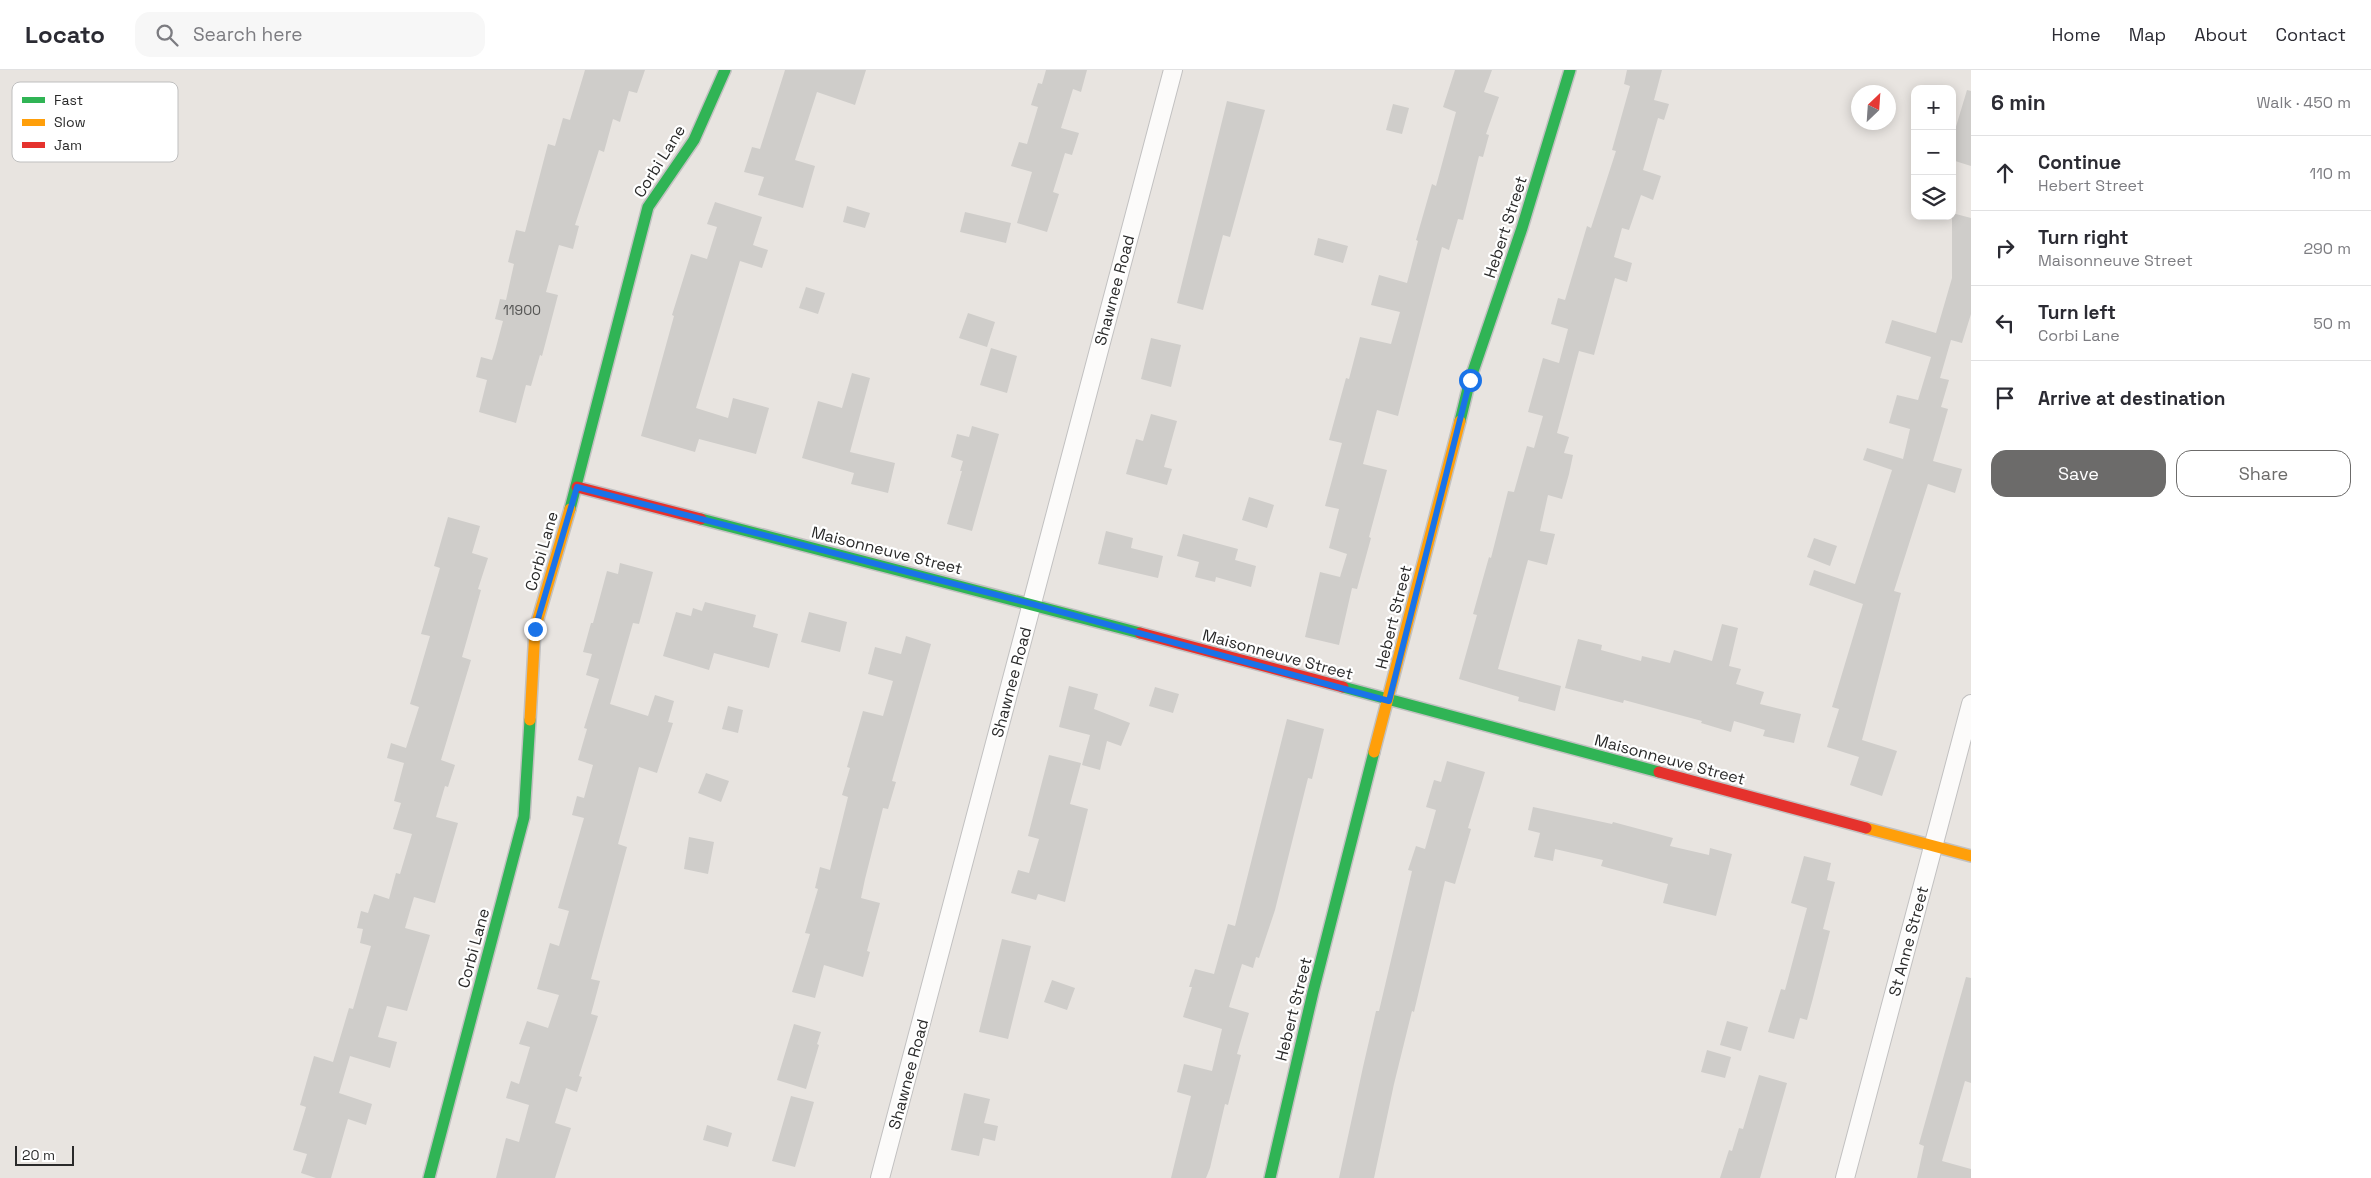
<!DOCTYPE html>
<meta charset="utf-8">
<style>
:root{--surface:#fff;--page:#f7f7f7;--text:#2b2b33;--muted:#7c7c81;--line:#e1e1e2;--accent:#6c6b6a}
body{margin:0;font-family:"Space Grotesk",sans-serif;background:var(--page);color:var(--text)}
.controls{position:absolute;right:15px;top:15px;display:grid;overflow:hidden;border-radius:10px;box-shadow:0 2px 12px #0003}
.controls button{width:45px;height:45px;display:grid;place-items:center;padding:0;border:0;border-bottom:1px solid var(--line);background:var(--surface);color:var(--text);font:25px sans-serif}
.compass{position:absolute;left:1851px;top:15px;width:45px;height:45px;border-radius:50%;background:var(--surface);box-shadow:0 2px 12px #0003;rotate:25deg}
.scale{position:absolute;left:15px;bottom:12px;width:59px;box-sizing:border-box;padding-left:5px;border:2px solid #2a2a2a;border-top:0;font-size:14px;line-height:18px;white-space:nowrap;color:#2a2a2a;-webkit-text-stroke:4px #fff;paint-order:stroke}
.stop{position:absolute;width:15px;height:15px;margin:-11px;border:4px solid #1a73e8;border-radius:50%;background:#fff}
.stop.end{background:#1a73e8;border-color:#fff;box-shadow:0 1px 5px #0008}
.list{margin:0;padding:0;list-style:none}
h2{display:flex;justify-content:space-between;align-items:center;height:65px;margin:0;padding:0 20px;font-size:21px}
h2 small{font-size:16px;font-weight:400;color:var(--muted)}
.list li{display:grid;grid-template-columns:32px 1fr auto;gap:15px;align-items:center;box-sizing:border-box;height:75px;padding:0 20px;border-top:1px solid var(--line)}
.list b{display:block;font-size:19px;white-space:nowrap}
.list p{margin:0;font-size:16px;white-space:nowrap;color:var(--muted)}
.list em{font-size:16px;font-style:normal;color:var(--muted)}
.actions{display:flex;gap:10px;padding:15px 20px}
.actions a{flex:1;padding:11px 0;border:1px solid var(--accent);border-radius:15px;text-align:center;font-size:18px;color:var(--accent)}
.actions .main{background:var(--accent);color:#fff}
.icon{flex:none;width:28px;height:28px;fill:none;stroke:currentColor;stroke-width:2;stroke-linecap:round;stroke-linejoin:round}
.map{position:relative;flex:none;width:1971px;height:1108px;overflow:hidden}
header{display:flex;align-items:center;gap:30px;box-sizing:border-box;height:70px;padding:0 25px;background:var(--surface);border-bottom:1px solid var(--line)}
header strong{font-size:24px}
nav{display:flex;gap:28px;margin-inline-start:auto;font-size:18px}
.search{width:350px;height:45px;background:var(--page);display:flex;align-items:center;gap:12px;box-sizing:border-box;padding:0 18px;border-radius:15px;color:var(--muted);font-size:19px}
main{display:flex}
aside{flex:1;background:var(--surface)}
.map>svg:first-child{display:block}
.building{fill:#cfcdca}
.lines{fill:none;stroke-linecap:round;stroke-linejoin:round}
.street-casing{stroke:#c2c1c1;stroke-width:20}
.fast-casing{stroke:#c2c1c1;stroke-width:14}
.slow-casing{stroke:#c2c1c1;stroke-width:14}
.jam-casing{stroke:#c2c1c1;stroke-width:14}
.street{stroke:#fcfbfa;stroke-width:18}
.fast{stroke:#30b455;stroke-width:11}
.slow{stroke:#ff9f0a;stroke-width:11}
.jam{stroke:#e5322d;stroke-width:11}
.route{stroke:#1a73e8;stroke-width:6}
.labels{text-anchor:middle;stroke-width:4.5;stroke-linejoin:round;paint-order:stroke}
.number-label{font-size:14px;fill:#545453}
.street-label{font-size:16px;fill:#2a2a2a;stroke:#fff}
.key{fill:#fff;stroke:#bfbfbf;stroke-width:1}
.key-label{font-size:14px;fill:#2a2a2a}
</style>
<header>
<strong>Locato</strong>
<div class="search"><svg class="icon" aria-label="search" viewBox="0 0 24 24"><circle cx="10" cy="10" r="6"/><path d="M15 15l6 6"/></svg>Search here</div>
<nav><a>Home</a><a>Map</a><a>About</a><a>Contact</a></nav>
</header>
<main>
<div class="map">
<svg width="1971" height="1108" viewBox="0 0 1971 1108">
<rect width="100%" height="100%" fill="#e8e4e0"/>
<!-- building -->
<path class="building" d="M 585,0 L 645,0 L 637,23 L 629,21 L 620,52 L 613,49 L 604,82 L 599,80 L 575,155 L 579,156 L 573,179 L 559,175 L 546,222 L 558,225 L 542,286 L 540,285 L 531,316 L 526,315 L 516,353 L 479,342 L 487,310 L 476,307 L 481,287 L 492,290 L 495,281 L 503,251 L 495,249 L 500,229 L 506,230 L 514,194 L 508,192 L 516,160 L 525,162 L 548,74 L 555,76 L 563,48 L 570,50 Z
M 785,0 L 866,0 L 855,35 L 817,22 L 795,90 L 815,96 L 803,138 L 758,125 L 764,107 L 744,102 L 752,77 L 760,79 Z
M 1046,0 L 1087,0 L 1081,22 L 1073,19 L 1061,58 L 1079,63 L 1072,85 L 1065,83 L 1053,122 L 1059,124 L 1047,162 L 1017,153 L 1032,102 L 1011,96 L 1019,72 L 1027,74 L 1038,37 L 1031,35 L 1038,13 L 1042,14 Z
M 1455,0 L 1492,0 L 1484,22 L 1499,27 L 1486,64 L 1489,65 L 1483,87 L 1479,86 L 1463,150 L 1458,149 L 1449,180 L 1442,177 L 1398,346 L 1377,340 L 1363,394 L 1387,400 L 1369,467 L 1371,468 L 1357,519 L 1352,518 L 1339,575 L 1305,567 L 1320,502 L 1340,507 L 1347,484 L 1329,478 L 1339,439 L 1325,436 L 1342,373 L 1329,370 L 1346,308 L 1349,309 L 1360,267 L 1391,274 L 1400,242 L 1371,235 L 1379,205 L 1407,213 L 1418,171 L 1416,170 L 1432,114 L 1436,116 L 1456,42 L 1443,37 Z
M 1627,0 L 1662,0 L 1654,30 L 1669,34 L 1664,50 L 1658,48 L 1643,100 L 1661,106 L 1653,130 L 1641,125 L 1629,160 L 1622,158 L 1614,187 L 1632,193 L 1627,212 L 1615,208 L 1594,285 L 1579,281 L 1557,363 L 1569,367 L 1564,383 L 1573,385 L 1569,404 L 1562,429 L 1548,425 L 1540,461 L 1555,464 L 1547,495 L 1528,490 L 1498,599 L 1561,616 L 1555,641 L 1518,631 L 1519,627 L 1459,609 L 1477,545 L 1473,544 L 1489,487 L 1491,488 L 1508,421 L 1514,422 L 1527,376 L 1534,378 L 1543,346 L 1528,342 L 1543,288 L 1559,293 L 1568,259 L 1551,254 L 1558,228 L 1565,230 L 1587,156 L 1591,158 L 1616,81 L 1612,80 L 1630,16 L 1624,14 Z
M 1967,20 L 1971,21 L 1971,96 L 1952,90 L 1952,70 Z
M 1227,31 L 1265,40 L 1230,167 L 1223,165 L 1203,240 L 1177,233 Z
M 1393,34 L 1409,38 L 1402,64 L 1386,60 Z
M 715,132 L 762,147 L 753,175 L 768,180 L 762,198 L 740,191 L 696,338 L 728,348 L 733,328 L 769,338 L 756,384 L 699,369 L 695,382 L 641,366 L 674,246 L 672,245 L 691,184 L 707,189 L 717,157 L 707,154 Z
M 847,136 L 870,143 L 865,158 L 843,152 Z
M 965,142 L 1011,153 L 1006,173 L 960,162 Z
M 1952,143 L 1971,148 L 1971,244 L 1962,273 L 1951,270 L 1940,308 L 1949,310 L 1941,337 L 1948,339 L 1933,391 L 1962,399 L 1955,423 L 1928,414 L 1894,521 L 1901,523 L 1862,670 L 1897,681 L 1882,726 L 1850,715 L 1859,687 L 1827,677 L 1839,639 L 1832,637 L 1863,534 L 1809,515 L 1814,500 L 1855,514 L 1892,400 L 1863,390 L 1867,378 L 1903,389 L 1910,359 L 1889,353 L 1897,325 L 1918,330 L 1931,287 L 1885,273 L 1892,250 L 1936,263 L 1952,208 Z
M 1318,168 L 1348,176 L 1343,193 L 1314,185 Z
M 806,217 L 825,223 L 818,244 L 799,238 Z
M 968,243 L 995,252 L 987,277 L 959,268 Z
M 1151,268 L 1181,275 L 1171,317 L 1141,309 Z
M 991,278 L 1017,286 L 1007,323 L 980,315 Z
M 852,303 L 870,308 L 850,382 L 895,393 L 888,423 L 851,414 L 854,403 L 802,388 L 818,331 L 842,338 Z
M 1151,344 L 1177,351 L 1164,397 L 1172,399 L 1167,415 L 1126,404 L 1136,369 L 1143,371 Z
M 972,356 L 999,364 L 972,461 L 947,454 L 962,401 L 960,401 L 963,391 L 951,387 L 957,364 L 969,367 Z
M 1249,427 L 1274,435 L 1267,458 L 1242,450 Z
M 448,447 L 480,456 L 472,483 L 488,488 L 478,519 L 481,520 L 462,587 L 471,590 L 441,690 L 455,695 L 448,717 L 445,716 L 436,747 L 458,753 L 435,833 L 414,827 L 405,858 L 430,865 L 407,941 L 387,936 L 378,967 L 397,972 L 390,998 L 350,986 L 339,1023 L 372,1034 L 366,1055 L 348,1049 L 331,1108 L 316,1108 L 301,1103 L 307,1084 L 293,1080 L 306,1037 L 300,1035 L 314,986 L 333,992 L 349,938 L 353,939 L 371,876 L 360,873 L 363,859 L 357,858 L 361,841 L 368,843 L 374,824 L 389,829 L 396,803 L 400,804 L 412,764 L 393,759 L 401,733 L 394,731 L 404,693 L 387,688 L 391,673 L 406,678 L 419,637 L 410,634 L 430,566 L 421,564 L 440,498 L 434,496 Z
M 1106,461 L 1133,468 L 1131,478 L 1163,486 L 1158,508 L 1098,494 Z
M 1183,464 L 1238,479 L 1235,490 L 1256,496 L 1251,517 L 1216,507 L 1215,512 L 1195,507 L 1199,492 L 1177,486 Z
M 1814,468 L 1837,476 L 1830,496 L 1807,487 Z
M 620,493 L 653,502 L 639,554 L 633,553 L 610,634 L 648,646 L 655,625 L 674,631 L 668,652 L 673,653 L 657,703 L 639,697 L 618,774 L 627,777 L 591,909 L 600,911 L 591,944 L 598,946 L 579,1006 L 582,1007 L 577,1022 L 566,1018 L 555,1053 L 571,1058 L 555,1108 L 496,1108 L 506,1068 L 519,1072 L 529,1035 L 506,1028 L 511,1011 L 519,1014 L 530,977 L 519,974 L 527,951 L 548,958 L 559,925 L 537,919 L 550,873 L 559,876 L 569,841 L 558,838 L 584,748 L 572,745 L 577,726 L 584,728 L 593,695 L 578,690 L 587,659 L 584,658 L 599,609 L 586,605 L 592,584 L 583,582 L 591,553 L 593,553 L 607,501 L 618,504 Z
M 705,532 L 756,545 L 753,557 L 778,564 L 769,598 L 714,583 L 709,600 L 663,586 L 676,542 L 691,546 L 693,538 L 702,541 Z
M 809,542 L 847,552 L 840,582 L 801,572 Z
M 1722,554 L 1738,558 L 1729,596 L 1741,599 L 1736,614 L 1764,622 L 1760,634 L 1801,644 L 1794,673 L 1763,666 L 1765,660 L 1734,651 L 1731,662 L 1701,653 L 1702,651 L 1624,630 L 1623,633 L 1565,618 L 1578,569 L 1602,575 L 1601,580 L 1641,591 L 1642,586 L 1670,593 L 1674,580 L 1712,591 Z
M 906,566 L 931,574 L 892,711 L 896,712 L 888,739 L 883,738 L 865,809 L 861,828 L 880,833 L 867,881 L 870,882 L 863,907 L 824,895 L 815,928 L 792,922 L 810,864 L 805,863 L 818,819 L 815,818 L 820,797 L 830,800 L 848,727 L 842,725 L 850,698 L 847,697 L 863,641 L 883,646 L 893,611 L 868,604 L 875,577 L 901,584 Z
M 1069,616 L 1098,624 L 1094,639 L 1130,653 L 1121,676 L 1107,671 L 1100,700 L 1082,695 L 1090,665 L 1059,657 Z
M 1155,617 L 1179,624 L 1173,643 L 1149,636 Z
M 728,636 L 743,640 L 738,663 L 722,659 Z
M 1287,649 L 1324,659 L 1312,709 L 1308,708 L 1275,840 L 1259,888 L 1256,887 L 1253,898 L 1242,894 L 1229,937 L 1249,943 L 1237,984 L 1241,985 L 1228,1035 L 1225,1034 L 1210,1098 L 1206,1108 L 1171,1108 L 1191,1026 L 1177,1022 L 1184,994 L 1212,1001 L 1222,959 L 1183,947 L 1192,917 L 1189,917 L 1195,899 L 1214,904 L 1228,854 L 1235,856 Z
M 1049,685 L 1081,693 L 1070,734 L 1088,739 L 1065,832 L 1038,824 L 1036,830 L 1011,823 L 1018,800 L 1029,803 L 1039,769 L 1028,766 Z
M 1447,691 L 1485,702 L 1468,758 L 1471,759 L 1455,814 L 1445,811 L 1414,942 L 1412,941 L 1394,1014 L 1374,1108 L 1339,1108 L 1363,997 L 1376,941 L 1379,941 L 1412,801 L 1408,800 L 1416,776 L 1425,779 L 1436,740 L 1426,737 L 1434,710 L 1441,712 Z
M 706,703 L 729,711 L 721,732 L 698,723 Z
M 1533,737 L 1612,754 L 1613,752 L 1673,768 L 1670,776 L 1709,785 L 1710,778 L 1732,784 L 1716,846 L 1663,833 L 1668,814 L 1601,796 L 1603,790 L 1555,779 L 1553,791 L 1534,787 L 1540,763 L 1528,760 Z
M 689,767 L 714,772 L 708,804 L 684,799 Z
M 1804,786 L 1831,793 L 1827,810 L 1835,812 L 1823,859 L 1830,861 L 1813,928 L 1807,950 L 1800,948 L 1794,969 L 1768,962 L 1781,919 L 1785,920 L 1807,838 L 1791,833 Z
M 1002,869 L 1031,876 L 1008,969 L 979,962 Z
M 1966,907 L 1971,908 L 1971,1013 L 1965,1011 L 1942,1091 L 1971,1099 L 1971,1108 L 1917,1108 L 1924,1076 L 1919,1074 Z
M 1052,910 L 1075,918 L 1067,940 L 1044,932 Z
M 1727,951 L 1748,957 L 1741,981 L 1720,975 Z
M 794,954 L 821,962 L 817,974 L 819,975 L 806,1019 L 777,1010 Z
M 1707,980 L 1731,987 L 1725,1008 L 1701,1002 Z
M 1759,1005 L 1787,1013 L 1760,1108 L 1720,1108 L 1729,1080 L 1732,1081 L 1739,1058 L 1743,1059 Z
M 964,1023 L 990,1029 L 984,1053 L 998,1056 L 995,1071 L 983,1068 L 979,1086 L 951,1080 Z
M 791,1026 L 814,1032 L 795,1097 L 772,1091 Z
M 707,1055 L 732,1063 L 728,1077 L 703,1070 Z"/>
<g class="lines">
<defs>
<path id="street" d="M 880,1108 L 1173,0
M 1845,1108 L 1971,634"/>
<path id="fast" d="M 1460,351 L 1470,310 L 1522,158 L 1570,0
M 570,439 L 648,137 L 694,70 L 725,0
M 701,449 L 1140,563
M 1343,617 L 1659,702
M 429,1108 L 524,747 L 530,650
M 1270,1108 L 1313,922 L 1374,682"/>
<path id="slow" d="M 530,650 L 535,559 L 570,439
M 1374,682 L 1460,351
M 1866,758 L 1971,786"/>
<path id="jam" d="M 577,417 L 701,449
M 1140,563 L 1343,617
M 1659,702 L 1866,758"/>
</defs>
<!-- street casing -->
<use href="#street" class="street-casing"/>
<!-- fast casing -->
<use href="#fast" class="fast-casing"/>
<!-- slow casing -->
<use href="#slow" class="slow-casing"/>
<!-- jam casing -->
<use href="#jam" class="jam-casing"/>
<!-- street -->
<use href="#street" class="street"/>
<!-- fast -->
<use href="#fast" class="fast"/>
<!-- slow -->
<use href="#slow" class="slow"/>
<!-- jam -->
<use href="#jam" class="jam"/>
</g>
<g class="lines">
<!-- route -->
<path class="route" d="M 535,559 L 577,417 L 1032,534 L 1389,631 L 1470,310"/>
</g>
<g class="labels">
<!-- number labels -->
<g class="number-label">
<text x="522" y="245">11900</text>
</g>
<!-- street labels -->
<g class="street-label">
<text transform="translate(659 91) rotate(-58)" y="6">Corbi Lane</text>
<text transform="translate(1505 157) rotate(-72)" y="6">Hebert Street</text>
<text transform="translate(1114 220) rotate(-75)" y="6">Shawnee Road</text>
<text transform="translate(887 480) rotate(14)" y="6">Maisonneuve Street</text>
<text transform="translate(541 481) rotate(-74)" y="6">Corbi Lane</text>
<text transform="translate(1393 547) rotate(-76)" y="6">Hebert Street</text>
<text transform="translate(1278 584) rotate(15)" y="6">Maisonneuve Street</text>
<text transform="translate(1011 612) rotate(-75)" y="6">Shawnee Road</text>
<text transform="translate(1670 689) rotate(15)" y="6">Maisonneuve Street</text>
<text transform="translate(1908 871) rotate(-75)" y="6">St Anne Street</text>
<text transform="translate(473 878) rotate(-75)" y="6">Corbi Lane</text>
<text transform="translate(1293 939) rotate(-76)" y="6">Hebert Street</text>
<text transform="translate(908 1004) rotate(-75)" y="6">Shawnee Road</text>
</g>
</g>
<!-- legend -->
<rect x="12" y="12" width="166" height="80" rx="8" class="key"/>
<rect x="22" y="27" width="23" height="6" fill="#30b455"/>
<rect x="22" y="49" width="23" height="7" fill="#ff9f0a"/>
<rect x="22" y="72" width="23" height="6" fill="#e5322d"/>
<g class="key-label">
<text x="54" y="35">Fast</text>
<text x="54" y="57">Slow</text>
<text x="54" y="80">Jam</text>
</g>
</svg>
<div class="controls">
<button>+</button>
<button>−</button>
<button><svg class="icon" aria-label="layers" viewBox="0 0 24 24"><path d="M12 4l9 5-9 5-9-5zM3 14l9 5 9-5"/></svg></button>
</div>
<svg class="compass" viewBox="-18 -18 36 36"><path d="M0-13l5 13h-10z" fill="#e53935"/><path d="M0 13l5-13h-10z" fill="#7c7c81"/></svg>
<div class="scale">20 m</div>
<div class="stop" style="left:1470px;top:310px"></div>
<div class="stop end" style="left:535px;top:559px"></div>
</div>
<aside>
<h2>6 min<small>Walk · 450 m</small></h2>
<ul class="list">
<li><svg class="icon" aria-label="ahead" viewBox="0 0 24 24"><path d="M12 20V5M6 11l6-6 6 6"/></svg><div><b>Continue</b><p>Hebert Street</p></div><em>110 m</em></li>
<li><svg class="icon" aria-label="right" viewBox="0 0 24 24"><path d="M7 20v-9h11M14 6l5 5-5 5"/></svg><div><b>Turn right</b><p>Maisonneuve Street</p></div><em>290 m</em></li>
<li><svg class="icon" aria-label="left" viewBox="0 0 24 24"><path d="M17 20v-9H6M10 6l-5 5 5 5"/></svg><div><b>Turn left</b><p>Corbi Lane</p></div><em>50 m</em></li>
<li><svg class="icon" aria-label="arrive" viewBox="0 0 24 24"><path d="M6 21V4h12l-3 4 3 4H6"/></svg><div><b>Arrive at destination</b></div></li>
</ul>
<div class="actions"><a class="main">Save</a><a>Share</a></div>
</aside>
</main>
